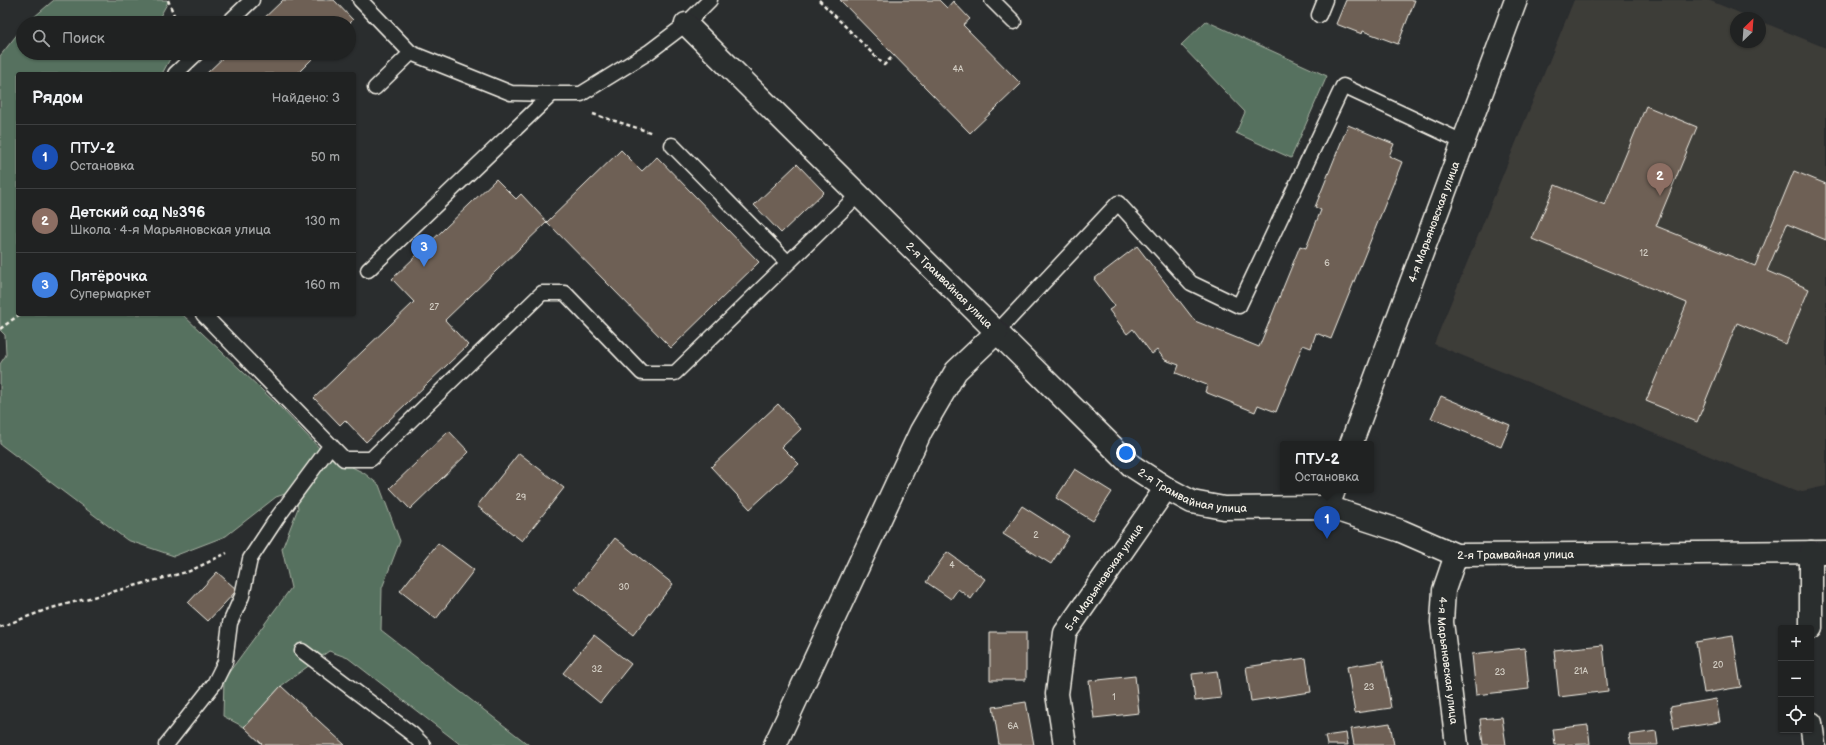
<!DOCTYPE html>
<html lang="ru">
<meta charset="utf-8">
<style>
:root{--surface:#202222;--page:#282a2a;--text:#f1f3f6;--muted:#a2a4a5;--line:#3d3f40;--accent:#ff9aa2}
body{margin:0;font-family:"Balsamiq Sans",sans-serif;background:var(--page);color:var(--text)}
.controls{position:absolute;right:12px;bottom:12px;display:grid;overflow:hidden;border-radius:4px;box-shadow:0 1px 3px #0004}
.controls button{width:36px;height:36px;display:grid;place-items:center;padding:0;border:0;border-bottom:1px solid var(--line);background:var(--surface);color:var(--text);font:20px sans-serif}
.compass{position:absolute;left:1730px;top:12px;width:36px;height:36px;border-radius:50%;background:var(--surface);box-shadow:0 1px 3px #0004;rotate:25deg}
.you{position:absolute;left:1126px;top:453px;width:14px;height:14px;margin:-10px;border:3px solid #fff;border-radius:50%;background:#1a73e8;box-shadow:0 0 0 6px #1a73e833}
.badge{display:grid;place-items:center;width:26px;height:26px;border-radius:50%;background:var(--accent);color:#fff;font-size:13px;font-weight:700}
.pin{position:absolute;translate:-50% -33px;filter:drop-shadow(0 1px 2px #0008)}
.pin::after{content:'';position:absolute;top:21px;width:14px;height:12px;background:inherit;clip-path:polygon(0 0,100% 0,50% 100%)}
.popup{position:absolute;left:1280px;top:441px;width:94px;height:52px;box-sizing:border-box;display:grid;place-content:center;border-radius:4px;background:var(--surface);filter:drop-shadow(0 1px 3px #0005);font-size:13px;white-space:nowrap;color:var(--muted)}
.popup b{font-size:15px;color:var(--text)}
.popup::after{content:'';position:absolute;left:50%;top:100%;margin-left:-8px;border:8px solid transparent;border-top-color:var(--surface)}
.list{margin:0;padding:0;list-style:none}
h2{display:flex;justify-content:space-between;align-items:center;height:52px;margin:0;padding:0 16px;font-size:17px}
h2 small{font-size:13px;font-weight:400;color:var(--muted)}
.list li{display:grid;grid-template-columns:26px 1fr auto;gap:12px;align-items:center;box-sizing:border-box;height:64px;padding:0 16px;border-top:1px solid var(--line)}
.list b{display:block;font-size:15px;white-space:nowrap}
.list p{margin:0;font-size:13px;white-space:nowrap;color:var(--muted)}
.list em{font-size:13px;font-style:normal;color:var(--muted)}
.icon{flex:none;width:22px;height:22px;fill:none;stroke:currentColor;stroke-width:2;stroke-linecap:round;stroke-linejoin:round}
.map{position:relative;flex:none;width:1826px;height:745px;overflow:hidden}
.search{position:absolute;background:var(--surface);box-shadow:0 1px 3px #0004;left:16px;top:16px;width:340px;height:44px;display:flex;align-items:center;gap:10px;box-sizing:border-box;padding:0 14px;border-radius:22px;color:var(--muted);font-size:15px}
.panel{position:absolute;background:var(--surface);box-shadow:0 1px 3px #0004;left:16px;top:72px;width:340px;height:244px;border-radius:4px}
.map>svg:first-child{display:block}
.built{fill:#3e3c39}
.green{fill:#57715e;stroke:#a6b1a3}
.building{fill:#6e6054;stroke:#f4f1e8}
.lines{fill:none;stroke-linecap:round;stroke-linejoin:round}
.lane-casing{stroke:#f4f1e8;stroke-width:17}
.street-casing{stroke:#f4f1e8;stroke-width:25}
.path{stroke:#f4f1e8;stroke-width:2.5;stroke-dasharray:4 3;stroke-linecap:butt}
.lane{stroke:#2a2d2e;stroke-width:14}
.street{stroke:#2a2d2e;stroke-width:22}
.labels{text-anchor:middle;stroke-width:3;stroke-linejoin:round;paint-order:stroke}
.number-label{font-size:9px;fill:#d2cdc3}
.street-label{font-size:11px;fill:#f4f1e8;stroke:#2a2d2e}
</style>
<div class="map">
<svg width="1826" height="745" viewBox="0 0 1826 745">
<rect width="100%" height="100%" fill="#2a2d2e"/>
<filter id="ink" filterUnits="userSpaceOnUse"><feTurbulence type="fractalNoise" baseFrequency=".025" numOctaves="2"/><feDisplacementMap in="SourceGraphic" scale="8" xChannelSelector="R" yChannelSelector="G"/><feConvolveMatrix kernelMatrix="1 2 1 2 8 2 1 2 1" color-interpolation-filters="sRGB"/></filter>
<g filter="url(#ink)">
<!-- built -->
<path class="built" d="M 1574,0 L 1708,0 L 1752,18 L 1736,18 L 1736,42 L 1760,42 L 1760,21 L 1826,48 L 1826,486 L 1798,492 L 1434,344 Z"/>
<!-- green -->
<path class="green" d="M 54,0 L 167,0 L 168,2 L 158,20 L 159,23 L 27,23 Z
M 1206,21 L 1327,76 L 1291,158 L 1236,133 L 1245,112 L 1181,45 Z
M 23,27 L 23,53 L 169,53 L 171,57 L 162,74 L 18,74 L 18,314 L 182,314 L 281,408 L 324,453 L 364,473 L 379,485 L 400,541 L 382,588 L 381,630 L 529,745 L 461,745 L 348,658 L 329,651 L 281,686 L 244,727 L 223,716 L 224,679 L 291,588 L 282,549 L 298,508 L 294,491 L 276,497 L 226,536 L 174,556 L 127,540 L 0,444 L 0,364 L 6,355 L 5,335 L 0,330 L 0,56 Z"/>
<!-- building -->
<path class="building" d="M 283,0 L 334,0 L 353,20 L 349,24 L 259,23 Z
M 840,0 L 939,0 L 947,8 L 953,1 L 970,19 L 963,25 L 1021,84 L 970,133 Z
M 1346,0 L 1415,0 L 1398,44 L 1363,31 L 1362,34 L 1336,24 Z
M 228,53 L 318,53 L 297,74 L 206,74 Z
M 1646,106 L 1697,127 L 1656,226 L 1755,266 L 1794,171 L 1826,184 L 1826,240 L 1787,224 L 1767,271 L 1809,289 L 1786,344 L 1737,323 L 1697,422 L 1646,401 L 1687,303 L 1532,239 L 1555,185 L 1605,205 Z
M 1348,125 L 1394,144 L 1389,156 L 1402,162 L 1331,339 L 1316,333 L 1311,348 L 1303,345 L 1276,412 L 1258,405 L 1255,412 L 1205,392 L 1207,385 L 1176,373 L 1179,365 L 1165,360 L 1157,350 L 1152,354 L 1133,329 L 1127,334 L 1109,310 L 1115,306 L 1094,279 L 1137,246 L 1195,321 L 1259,347 L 1300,246 L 1306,248 L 1321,210 L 1315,207 Z
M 621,150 L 642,171 L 657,157 L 759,262 L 671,348 L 547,222 Z
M 797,164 L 824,192 L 781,233 L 754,205 Z
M 496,179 L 516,199 L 521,194 L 547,222 L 445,320 L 468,345 L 366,442 L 345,420 L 340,425 L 314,398 L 414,302 L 392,279 Z
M 1441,396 L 1510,425 L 1501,447 L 1431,418 Z
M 778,404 L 801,429 L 782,447 L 799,464 L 750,509 L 711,467 Z
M 449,431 L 469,452 L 410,509 L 390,488 Z
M 519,453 L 564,488 L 522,541 L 477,506 Z
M 1075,469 L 1112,492 L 1093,521 L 1056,498 Z
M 1022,506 L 1069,536 L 1051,564 L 1003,534 Z
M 615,538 L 673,584 L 633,635 L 575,589 Z
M 438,543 L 474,570 L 436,619 L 400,591 Z
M 947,552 L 985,579 L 971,599 L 958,589 L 951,599 L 926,582 Z
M 217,572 L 237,590 L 208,621 L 188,603 Z
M 990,632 L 1026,632 L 1026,680 L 990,680 Z
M 594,635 L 631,664 L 600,703 L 563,673 Z
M 1733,636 L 1741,687 L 1704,693 L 1696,642 Z
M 1603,645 L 1608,691 L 1559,697 L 1554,650 Z
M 1525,648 L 1529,689 L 1476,695 L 1472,654 Z
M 1306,658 L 1311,692 L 1251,701 L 1246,667 Z
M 1383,661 L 1391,708 L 1355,713 L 1347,667 Z
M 1217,671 L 1221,698 L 1195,701 L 1192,674 Z
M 1135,676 L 1139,713 L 1094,718 L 1089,681 Z
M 281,686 L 345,745 L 263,745 L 244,727 Z
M 1716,699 L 1720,722 L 1674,729 L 1670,707 Z
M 1026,702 L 1034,745 L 999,745 L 993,707 Z
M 1502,717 L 1506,745 L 1483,745 L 1480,719 Z
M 1390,723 L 1394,745 L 1354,745 L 1351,729 Z
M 1588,725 L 1590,744 L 1555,745 L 1553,729 Z
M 1656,731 L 1658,745 L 1631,745 L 1629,735 Z
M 1346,733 L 1348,745 L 1327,745 L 1325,736 Z"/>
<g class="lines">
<defs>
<path id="lane" d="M 360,0 L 411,53 L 511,93 L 552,94 L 581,94 L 649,52 L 686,24 L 710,0
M 992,0 L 1014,22
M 1319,15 L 1325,0
M 228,23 L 252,0
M 175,74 L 197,53
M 375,88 L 411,53
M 672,145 L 788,263
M 368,270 L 552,94
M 203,314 L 344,459 L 371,459 L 542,293 L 565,293 L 642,373 L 675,373 L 858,195
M 997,332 L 1118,203 L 1191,283 L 1239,306 L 1343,86 L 1463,142
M 302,651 L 412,734 L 423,745
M 166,745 L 214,684 L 225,662 L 230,623 L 242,596 L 250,559 L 277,518 L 331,445"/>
<g id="street">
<path id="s1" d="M 686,24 L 1132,466 L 1166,488 L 1192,502 L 1224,508 L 1328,507 L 1401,531 L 1456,555 L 1826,552"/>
<path id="s2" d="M 1351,444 L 1516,0"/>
<path d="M 1328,507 L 1334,490"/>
<path id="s3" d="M 1456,555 L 1444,590 L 1442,622 L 1457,745"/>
<path d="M 1811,628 L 1811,552"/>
<path d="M 1811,723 L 1814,745"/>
<path d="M 775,745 L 921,431 L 956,371 L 997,332"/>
<path id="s4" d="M 1065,745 L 1057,694 L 1065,633 L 1166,488"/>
</g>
</defs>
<!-- lane casing -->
<use href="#lane" class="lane-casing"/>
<!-- street casing -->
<use href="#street" class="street-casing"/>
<!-- path -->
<path class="path" d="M 168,0 L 177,23
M 819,0 L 884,65 L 894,55
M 593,114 L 653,133
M 0,329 L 20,314
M 0,627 L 48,609 L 190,571 L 227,553"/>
<!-- lane -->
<use href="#lane" class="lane"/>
<!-- street -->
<use href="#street" class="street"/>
</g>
</g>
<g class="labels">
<!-- number labels -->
<g class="number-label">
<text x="958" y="72">4А</text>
<text x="1644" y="256">12</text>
<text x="1327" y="266">6</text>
<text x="434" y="310">27</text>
<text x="521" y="500">29</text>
<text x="1036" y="538">2</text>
<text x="952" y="568">4</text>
<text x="624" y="590">30</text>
<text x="1718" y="668">20</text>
<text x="597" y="672">32</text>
<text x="1581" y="674">21А</text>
<text x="1500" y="675">23</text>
<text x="1369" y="690">23</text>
<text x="1114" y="700">1</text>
<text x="1013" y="729">6А</text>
</g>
<!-- street labels -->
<g class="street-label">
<text dy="4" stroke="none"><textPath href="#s2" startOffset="237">4-я Марьяновская улица</textPath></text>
<text dy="4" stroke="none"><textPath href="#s1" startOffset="371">2-я Трамвайная улица</textPath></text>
<text dy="4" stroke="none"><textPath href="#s1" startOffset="695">2-я Трамвайная улица</textPath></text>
<text dy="4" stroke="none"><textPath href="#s1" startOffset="1031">2-я Трамвайная улица</textPath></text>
<text dy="4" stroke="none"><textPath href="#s4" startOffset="181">5-я Марьяновская улица</textPath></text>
<text dy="4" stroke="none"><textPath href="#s3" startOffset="108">4-я Марьяновская улица</textPath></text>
</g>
</g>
</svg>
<div class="controls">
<button>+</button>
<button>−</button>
<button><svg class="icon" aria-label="locate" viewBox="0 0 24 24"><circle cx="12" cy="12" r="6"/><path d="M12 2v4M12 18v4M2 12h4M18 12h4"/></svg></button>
</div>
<svg class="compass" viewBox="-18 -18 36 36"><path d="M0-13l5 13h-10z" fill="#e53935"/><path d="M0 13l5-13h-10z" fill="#a2a4a5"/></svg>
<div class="you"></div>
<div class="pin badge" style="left:1327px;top:539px;background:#1a4fb4">1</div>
<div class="popup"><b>ПТУ-2</b>Остановка</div>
<div class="pin badge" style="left:1660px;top:196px;background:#8d6e63">2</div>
<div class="pin badge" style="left:424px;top:267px;background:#3f7fe0">3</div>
<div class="search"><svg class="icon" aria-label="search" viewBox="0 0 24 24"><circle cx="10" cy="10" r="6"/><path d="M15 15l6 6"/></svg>Поиск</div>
<section class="panel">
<h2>Рядом<small>Найдено: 3</small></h2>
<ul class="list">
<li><span class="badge" style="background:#1a4fb4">1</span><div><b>ПТУ-2</b><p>Остановка</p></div><em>50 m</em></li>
<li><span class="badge" style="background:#8d6e63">2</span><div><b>Детский сад №396</b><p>Школа · 4-я Марьяновская улица</p></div><em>130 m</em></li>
<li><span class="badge" style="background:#3f7fe0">3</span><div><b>Пятёрочка</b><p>Супермаркет</p></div><em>160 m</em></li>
</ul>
</section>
</div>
